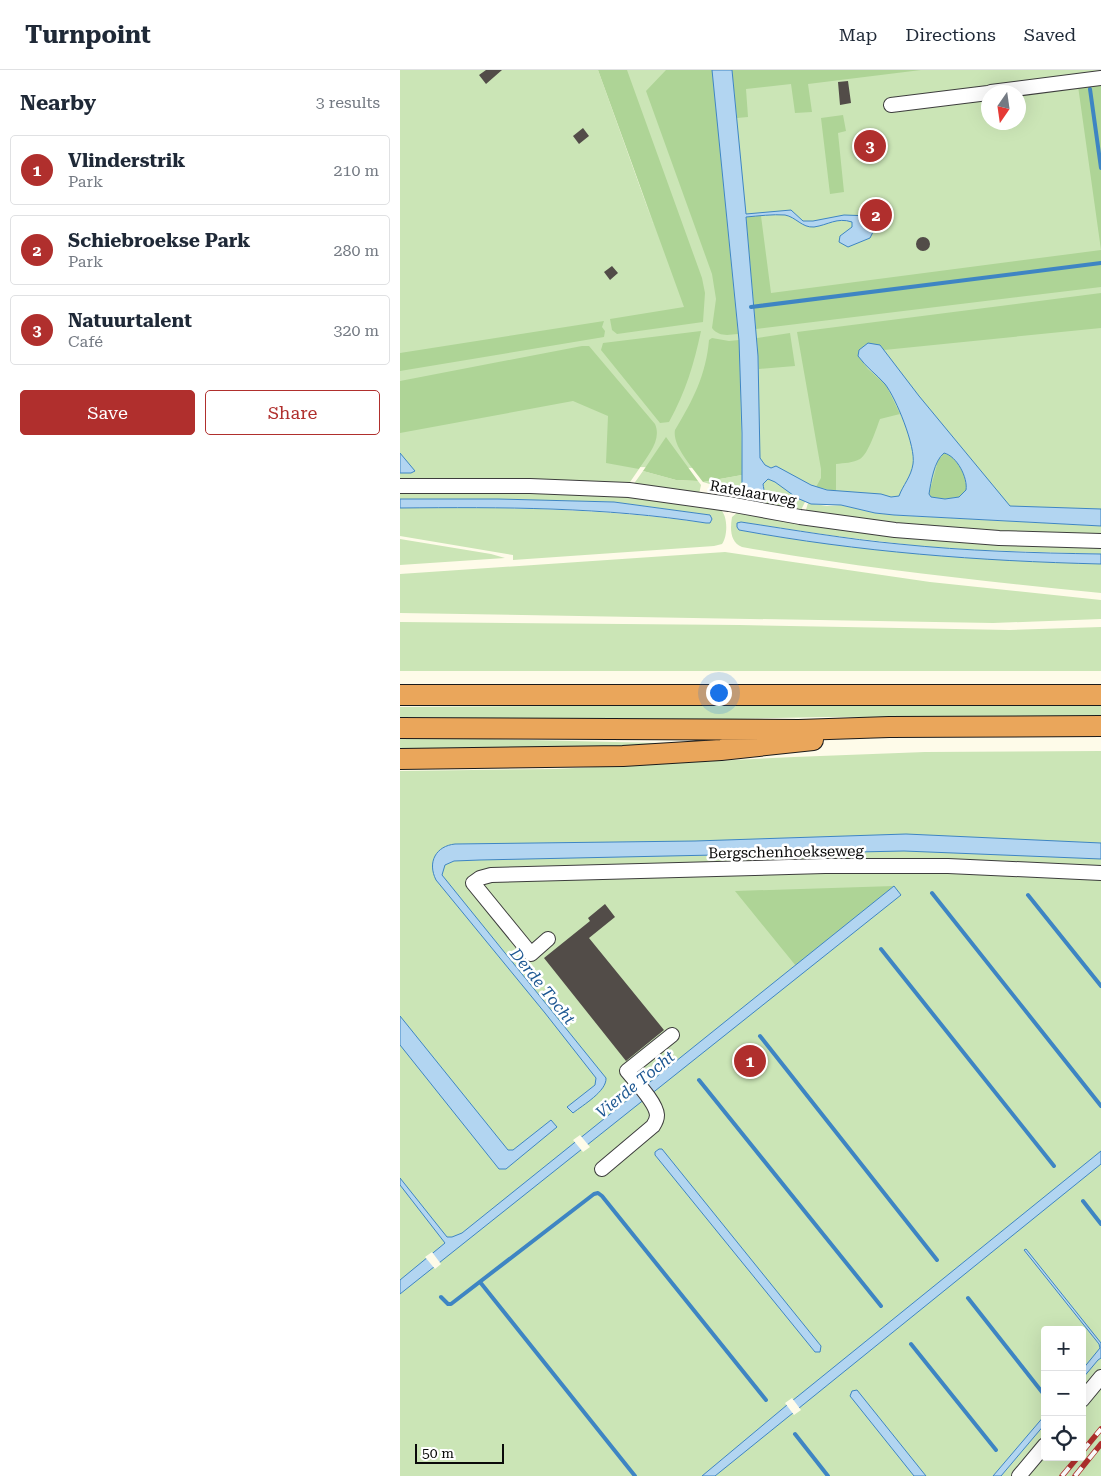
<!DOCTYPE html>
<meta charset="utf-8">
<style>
:root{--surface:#fff;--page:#f6f6f7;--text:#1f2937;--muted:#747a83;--line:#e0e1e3;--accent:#b02f2d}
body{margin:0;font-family:"Roboto Serif",serif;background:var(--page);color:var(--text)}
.controls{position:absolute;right:15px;bottom:15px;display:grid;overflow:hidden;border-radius:5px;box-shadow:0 5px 20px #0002}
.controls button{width:45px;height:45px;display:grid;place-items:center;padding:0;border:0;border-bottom:1px solid var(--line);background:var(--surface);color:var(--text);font:25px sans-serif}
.compass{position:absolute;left:581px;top:15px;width:45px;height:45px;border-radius:50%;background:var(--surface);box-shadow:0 5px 20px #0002;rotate:193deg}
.scale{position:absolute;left:15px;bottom:12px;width:89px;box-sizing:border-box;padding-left:5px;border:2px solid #0a0a0a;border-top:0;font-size:14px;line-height:18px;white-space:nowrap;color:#0a0a0a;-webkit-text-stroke:4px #fff;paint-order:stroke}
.you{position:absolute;left:318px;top:622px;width:18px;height:18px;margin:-12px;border:4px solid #fff;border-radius:50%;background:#1a73e8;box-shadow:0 0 0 8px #1a73e833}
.badge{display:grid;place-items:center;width:32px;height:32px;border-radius:50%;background:var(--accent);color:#fff;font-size:16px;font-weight:700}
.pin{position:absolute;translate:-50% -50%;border:2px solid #fff;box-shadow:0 1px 5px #0006}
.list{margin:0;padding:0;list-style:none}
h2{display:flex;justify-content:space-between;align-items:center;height:65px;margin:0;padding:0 20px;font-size:21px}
h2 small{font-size:16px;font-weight:400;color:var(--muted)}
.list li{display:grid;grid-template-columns:32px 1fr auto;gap:15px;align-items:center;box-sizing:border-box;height:70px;margin:0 10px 10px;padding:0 10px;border:1px solid var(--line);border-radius:5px}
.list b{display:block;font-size:19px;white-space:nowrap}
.list p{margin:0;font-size:16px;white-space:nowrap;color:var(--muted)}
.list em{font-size:16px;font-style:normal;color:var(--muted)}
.actions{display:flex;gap:10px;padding:15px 20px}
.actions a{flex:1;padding:11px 0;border:1px solid var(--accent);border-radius:5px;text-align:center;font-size:18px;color:var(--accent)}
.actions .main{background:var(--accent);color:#fff}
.icon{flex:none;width:28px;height:28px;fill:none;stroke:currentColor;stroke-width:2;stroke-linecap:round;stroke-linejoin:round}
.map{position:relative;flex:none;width:701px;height:1406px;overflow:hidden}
header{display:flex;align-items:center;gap:30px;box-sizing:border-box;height:70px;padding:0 25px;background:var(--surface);border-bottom:1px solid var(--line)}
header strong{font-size:24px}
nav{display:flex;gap:28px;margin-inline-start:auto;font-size:18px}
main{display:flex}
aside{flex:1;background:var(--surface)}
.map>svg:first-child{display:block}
.green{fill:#cbe5b6;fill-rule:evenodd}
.forest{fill:#aed496}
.water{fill:#b2d5f1;stroke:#3e85c3;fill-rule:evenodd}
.pier{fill:#fefbe9}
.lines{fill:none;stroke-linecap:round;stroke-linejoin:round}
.stream{stroke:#3e85c3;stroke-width:4}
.building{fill:#524c48}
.minor-casing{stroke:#3d3d3d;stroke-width:16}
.highway-casing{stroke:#1b1b1b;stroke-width:22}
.minor{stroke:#fff;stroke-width:14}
.highway{stroke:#eaa65b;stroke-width:20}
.rail-casing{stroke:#b02f2d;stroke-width:5.5}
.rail{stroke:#fff;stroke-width:4;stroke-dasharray:11;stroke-linecap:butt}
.labels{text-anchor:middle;stroke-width:5;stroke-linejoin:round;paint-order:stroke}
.street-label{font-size:15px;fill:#0a0a0a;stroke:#fff}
.water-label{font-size:16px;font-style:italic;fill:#1e5892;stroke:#fff}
</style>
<header>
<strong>Turnpoint</strong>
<nav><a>Map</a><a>Directions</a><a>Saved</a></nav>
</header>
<main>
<aside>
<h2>Nearby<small>3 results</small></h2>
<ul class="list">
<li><span class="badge">1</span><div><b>Vlinderstrik</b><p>Park</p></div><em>210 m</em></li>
<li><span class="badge">2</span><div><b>Schiebroekse Park</b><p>Park</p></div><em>280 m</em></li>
<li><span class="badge">3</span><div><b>Natuurtalent</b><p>Café</p></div><em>320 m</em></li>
</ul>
<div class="actions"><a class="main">Save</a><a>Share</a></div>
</aside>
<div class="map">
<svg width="701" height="1406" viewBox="0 0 701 1406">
<rect width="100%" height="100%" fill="#fefbe9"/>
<!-- green -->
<path class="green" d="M 0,0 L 198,0 L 253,153 L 200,0 L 701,0 L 701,448 L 405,432 L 400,442 L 335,430 L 336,422 L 303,412 L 342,405 L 342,429 L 352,399 L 236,397 L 239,399 L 228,415 L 0,411 L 0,403 L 11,403 L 0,396 ZM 588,22 L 618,22 L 618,52 L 588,52 Z
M 243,401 L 276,410 L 298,411 L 301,415 L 299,424 L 233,415 Z
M 0,422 L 158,422 L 237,427 L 320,439 C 328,445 328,466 322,474 L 314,476 L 113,490 L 113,485 L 0,466 L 0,438 C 103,437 204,438 306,453 L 310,445 L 214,432 L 98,429 L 0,429 Z
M 408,433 L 427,436 L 441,435 L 475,443 L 494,445 L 701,456 L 701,466 L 536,459 L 405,443 Z
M 338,442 L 701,476 L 701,484 L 579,480 L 528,477 L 435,466 L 341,452 L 339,460 C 459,482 579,490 701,494 L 701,523 C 581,511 461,498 342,477 C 330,472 330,459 332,447 Z
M 0,469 L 91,484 L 105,488 L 0,495 Z
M 325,482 L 530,512 L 701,530 L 701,549 L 593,553 L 0,543 L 0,504 Z
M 0,552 L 339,555 L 610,560 L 701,557 L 701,601 L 0,601 Z
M 168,636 L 701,636 L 701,646 L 424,647 L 241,651 L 0,647 L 0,637 Z
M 0,667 L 342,675 L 0,680 Z
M 701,681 L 701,1406 L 0,1406 L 0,701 L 156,699 L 394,687 L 525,682 ZM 645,1260 L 682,1260 L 682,1387 L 645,1387 Z"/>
<!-- forest -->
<path class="forest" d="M 198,0 L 227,0 L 302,208 L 305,223 L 303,252 L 217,264 L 212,260 L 210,249 L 284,237 Z
M 266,0 L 312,0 L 338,264 C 328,265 319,267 312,258 L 316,229 L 312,204 L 246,21 Z
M 332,0 L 521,0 L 408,14 L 412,42 L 395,43 L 391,14 L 346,19 L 348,47 L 337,48 Z
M 701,10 L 701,217 L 356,259 L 346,147 L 361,146 L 371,223 L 701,180 L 678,16 Z
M 443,45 L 446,61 L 438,63 L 444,122 L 430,124 L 421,48 Z
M 701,223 L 701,258 L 484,280 L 480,275 L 459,280 L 458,286 L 468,299 L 486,315 L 500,344 L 480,349 C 476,359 469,383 460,389 C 453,393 444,393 436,394 L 436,421 L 416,417 L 421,408 L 421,399 L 397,262 Z
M 204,251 L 202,257 L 205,261 L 204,267 L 0,301 L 0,283 Z
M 301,261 C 294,294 286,321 269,352 L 260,353 L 201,280 L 203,273 Z
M 390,263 L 395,296 L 359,299 L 357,268 Z
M 312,268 L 329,271 L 339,270 L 342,405 L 303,412 C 293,398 272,376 275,360 C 293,330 306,305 309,270 Z
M 182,276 L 189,276 L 255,354 C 262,370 248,385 239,399 L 206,393 L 208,346 L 173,331 L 0,363 L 0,311 Z
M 266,367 L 298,411 L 276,410 L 243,401 Z
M 544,383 C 557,386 568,408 566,420 L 559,427 L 545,429 L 531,427 L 529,424 L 538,391 Z
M 494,816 L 396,896 L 335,821 Z"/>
<!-- water -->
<path class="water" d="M 312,0 L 332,0 L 346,144 L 391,140 L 403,151 L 413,151 L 444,145 L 472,146 L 478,152 L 470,168 L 448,177 L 439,172 L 440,166 L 452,157 L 452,152 C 437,147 428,155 414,157 C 402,158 396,147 385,145 C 373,144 358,146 346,147 L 358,286 L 360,388 L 365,395 L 371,398 L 376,396 L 411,415 L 427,420 L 481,424 L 491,427 L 499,426 C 503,415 511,407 513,394 C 516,377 496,328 485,314 C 476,304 466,297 458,286 L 459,280 L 468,273 L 480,275 L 519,326 L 610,436 L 701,439 L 701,456 L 494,445 L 475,443 L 441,435 L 411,434 L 397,428 L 375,412 L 368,409 L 363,414 C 364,421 366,426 362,432 L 342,429 L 342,363 L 339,270 ZM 544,383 C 557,386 568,408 566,420 L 559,427 L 545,429 L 531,427 L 529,424 C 531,412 534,391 544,383 Z
M 0,383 L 15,401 L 11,403 L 0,403 Z
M 0,429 L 98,429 L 214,432 L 310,445 L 312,449 L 310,453 L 306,453 C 204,437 102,437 0,438 Z
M 341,452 C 394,460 446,469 499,474 C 566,481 634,483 701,484 L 701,494 C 579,491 459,482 339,460 L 337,457 L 337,453 Z
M 506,764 L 701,773 L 701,789 L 504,781 L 80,790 L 54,791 L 45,795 L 42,805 L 206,1008 C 207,1021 183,1035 173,1043 L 167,1037 L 195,1015 L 196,1008 L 145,943 L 36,810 C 27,792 36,776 55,774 L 295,771 Z
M 494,816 L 501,825 L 0,1224 L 0,1210 L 45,1173 L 0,1115 L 0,1108 L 47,1167 L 52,1167 L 62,1163 Z
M 0,946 L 108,1080 L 113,1080 L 151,1050 L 157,1057 L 106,1099 L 99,1099 L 0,975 Z
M 259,1079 L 262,1079 L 421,1276 L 420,1282 L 415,1282 L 255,1085 L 255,1082 Z
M 701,1081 L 701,1094 L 315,1406 L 302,1406 L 387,1335 Z
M 626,1179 L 701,1273 L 701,1288 L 698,1290 L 682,1309 L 682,1300 L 700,1278 L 699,1274 L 624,1180 Z
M 457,1320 L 526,1406 L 514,1406 L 450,1326 L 452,1321 Z
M 645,1345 L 645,1354 L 601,1406 L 593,1406 Z"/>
<!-- pier -->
<path class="pier" d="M 180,1065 L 190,1077 L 183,1082 L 173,1070 Z
M 32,1182 L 41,1194 L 35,1199 L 25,1187 Z
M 392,1328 L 401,1340 L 394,1345 L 385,1333 Z"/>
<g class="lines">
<!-- stream -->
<path class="stream" d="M 690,19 L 701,98
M 351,237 L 701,193
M 532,823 L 701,1036
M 628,825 L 701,916
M 481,879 L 654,1096
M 360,966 L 537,1190
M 299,1010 L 481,1236
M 683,1131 L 701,1154
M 80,1212 L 235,1406
M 41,1227 L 48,1234 L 51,1234 L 194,1124 L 198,1123 L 202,1126 L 366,1330
M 568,1228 L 642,1322
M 511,1274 L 596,1380
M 395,1364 L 428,1406"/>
</g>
<!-- building -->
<path class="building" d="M 86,0 L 102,0 L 86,14 L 79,5 Z
M 448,11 L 451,33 L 440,35 L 438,12 Z
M 183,58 L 189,66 L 179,74 L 173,66 Z
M 479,69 L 480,81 L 454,84 L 453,72 Z
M516 174a7 7 0 1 1 14 0a7 7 0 1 1-14 0Z
M 212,196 L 218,203 L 210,210 L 204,202 Z
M 205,834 L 215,847 L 189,868 L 264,960 L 226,991 L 144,888 L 190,851 L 188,848 Z"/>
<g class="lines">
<defs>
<path id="minor" d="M 591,22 L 701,8
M 491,35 L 588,23
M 0,416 L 130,416 L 229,420 L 329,434 L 400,447 L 495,460 L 599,468 L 701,471
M 148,869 L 131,884 L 73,813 L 80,808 L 91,805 L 425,796 L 548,796 L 701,803
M 202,1099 L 253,1056 C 255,1053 257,1049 257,1045 C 256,1032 235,1011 227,1001 L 272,965
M 682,1330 L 701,1307
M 619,1406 L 645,1375"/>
<path id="highway" d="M 0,625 L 701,625
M 0,658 L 399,660 L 489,657 L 701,656
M 0,689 L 223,686 L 321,680 L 413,670"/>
</defs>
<!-- minor casing -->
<use href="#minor" class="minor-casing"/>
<!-- highway casing -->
<use href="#highway" class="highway-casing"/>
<!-- minor -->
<use href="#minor" class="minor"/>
<!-- highway -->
<use href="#highway" class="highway"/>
<defs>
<path id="rail" d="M 682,1382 L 701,1359
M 662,1406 L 678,1387
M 675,1406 L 701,1374"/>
</defs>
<!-- rail casing -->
<use href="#rail" class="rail-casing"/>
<!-- rail -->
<use href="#rail" class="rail"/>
</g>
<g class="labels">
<!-- street labels -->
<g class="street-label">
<text transform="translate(353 423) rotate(10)" y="5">Ratelaarweg</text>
<text transform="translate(386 782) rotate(-1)" y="5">Bergschenhoekseweg</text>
</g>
<!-- water labels -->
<g class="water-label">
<text transform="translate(143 916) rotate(51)" y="6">Derde Tocht</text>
<text transform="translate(235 1014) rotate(-39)" y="6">Vierde Tocht</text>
</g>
</g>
</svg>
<div class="controls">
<button>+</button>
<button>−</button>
<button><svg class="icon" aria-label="locate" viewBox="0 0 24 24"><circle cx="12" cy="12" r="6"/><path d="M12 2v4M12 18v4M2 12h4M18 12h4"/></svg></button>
</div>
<svg class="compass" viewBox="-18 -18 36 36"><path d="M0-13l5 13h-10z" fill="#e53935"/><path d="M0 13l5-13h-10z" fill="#747a83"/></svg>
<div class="scale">50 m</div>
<div class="you"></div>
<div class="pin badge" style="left:350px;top:991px">1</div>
<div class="pin badge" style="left:476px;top:145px">2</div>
<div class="pin badge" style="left:470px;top:76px">3</div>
</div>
</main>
